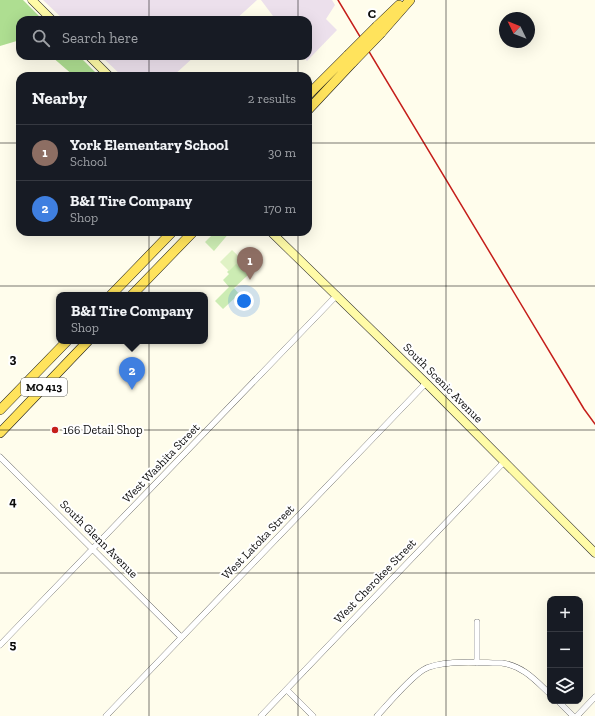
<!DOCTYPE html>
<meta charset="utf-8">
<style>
:root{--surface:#171b24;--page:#242831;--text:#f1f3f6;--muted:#9ea1a6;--line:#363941;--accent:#8c9099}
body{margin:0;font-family:"Zilla Slab",serif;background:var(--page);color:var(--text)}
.controls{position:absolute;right:12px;bottom:12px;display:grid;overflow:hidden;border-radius:8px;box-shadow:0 4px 16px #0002}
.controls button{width:36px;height:36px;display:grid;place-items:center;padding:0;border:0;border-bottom:1px solid var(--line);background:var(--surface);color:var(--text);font:20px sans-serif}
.compass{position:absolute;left:499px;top:12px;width:36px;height:36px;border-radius:50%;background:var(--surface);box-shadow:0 4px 16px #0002;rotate:313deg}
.you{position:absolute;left:244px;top:301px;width:14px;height:14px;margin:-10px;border:3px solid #fff;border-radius:50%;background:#1a73e8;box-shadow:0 0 0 6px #1a73e833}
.badge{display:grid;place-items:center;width:26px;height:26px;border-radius:50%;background:var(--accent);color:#fff;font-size:13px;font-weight:700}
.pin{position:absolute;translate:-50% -33px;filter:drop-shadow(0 1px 2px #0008)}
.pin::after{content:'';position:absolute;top:21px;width:14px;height:12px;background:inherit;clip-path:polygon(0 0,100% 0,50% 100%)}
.popup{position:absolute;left:56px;top:292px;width:152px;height:52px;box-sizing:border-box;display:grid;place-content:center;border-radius:8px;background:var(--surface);filter:drop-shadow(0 1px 3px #0005);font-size:13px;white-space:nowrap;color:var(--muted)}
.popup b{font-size:15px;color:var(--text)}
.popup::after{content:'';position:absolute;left:50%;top:100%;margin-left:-8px;border:8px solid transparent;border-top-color:var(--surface)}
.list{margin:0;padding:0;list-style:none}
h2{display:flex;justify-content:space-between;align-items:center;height:52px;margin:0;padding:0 16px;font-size:17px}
h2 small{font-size:13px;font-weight:400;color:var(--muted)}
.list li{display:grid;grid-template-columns:26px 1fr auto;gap:12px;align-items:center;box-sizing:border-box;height:56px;padding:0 16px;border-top:1px solid var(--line)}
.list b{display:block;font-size:15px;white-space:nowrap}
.list p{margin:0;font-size:13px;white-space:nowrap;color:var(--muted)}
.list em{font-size:13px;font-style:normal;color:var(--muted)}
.icon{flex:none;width:22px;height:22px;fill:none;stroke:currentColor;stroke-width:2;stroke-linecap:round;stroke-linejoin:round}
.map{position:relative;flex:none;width:595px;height:716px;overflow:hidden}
.search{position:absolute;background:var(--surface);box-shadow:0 4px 16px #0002;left:16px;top:16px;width:296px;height:44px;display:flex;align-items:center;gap:10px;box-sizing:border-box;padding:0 14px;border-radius:12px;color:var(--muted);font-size:15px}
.panel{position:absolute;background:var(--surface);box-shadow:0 4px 16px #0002;left:16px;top:72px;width:296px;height:164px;border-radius:12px}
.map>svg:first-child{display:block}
.industrial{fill:#ece0ec}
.green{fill:#ccecb3}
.forest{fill:#aede91}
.pitch{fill:#e0f2c5}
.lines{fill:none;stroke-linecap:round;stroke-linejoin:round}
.street-casing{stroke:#3f3f3f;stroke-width:6}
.secondary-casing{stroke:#2e2e2e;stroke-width:9}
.primary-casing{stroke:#1d1d1d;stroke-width:10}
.street{stroke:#fff;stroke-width:5.5}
.secondary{stroke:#fffba7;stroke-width:8}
.primary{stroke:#ffe35c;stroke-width:9}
.rail{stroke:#c51f1b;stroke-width:1.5}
.primary-bridge-casing{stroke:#1d1d1d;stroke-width:10;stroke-linecap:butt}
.primary-bridge{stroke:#ffe35c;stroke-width:9}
.grid{fill:none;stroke:#0c0c0c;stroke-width:1;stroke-opacity:0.55}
.poi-dot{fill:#c51f1b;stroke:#fff;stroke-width:1.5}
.labels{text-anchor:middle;stroke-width:4;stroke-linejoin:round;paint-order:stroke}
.shield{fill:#fff;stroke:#555;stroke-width:1}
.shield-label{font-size:11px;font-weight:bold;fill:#0c0c0c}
.street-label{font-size:12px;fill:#0c0c0c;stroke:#fff}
.poi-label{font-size:12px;fill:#0c0c0c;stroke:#fff;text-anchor:start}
.grid-label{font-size:13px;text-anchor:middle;font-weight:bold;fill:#0c0c0c;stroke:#fff;stroke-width:4;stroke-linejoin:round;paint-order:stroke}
</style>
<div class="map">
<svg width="595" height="716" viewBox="0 0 595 716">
<rect width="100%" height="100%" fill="#fffdec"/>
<!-- industrial -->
<path class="industrial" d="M 43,0 L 257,0 L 235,20 L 64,20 Z
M 261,0 L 332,0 L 335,5 L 326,19 L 337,30 L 307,61 L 303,56 L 308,56 L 308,20 L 276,20 Z
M 101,56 L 195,56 L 173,76 L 122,76 Z"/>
<!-- green -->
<path class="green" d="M 215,232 L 230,232 L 214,251 L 205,242 Z
M 236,263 L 248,275 L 234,288 L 239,294 L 223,309 L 215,301 L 229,287 L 223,280 L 229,274 L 227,272 Z"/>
<!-- forest -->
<path class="forest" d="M 0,0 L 23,0 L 43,20 L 20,20 L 20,40 L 0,46 Z
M 51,56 L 79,56 L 99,76 L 74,76 Z"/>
<!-- pitch -->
<path class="pitch" d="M 232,250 L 251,268 L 246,273 L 236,264 L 229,271 L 220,262 Z"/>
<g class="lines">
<defs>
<path id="street" d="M 0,457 L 181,637
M 477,622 L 477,663
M 0,645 L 337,295
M 287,690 L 313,716
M 558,701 L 573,716
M 106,716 L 426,383
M 261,716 L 504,462
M 377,716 C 389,703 409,679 423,670 C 441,659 481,663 502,663 C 523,666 535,680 550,694
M 577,716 L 595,697"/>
<path id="secondary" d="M 32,0 L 52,20
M 89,56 L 109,76
M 271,232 L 426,383 L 595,553"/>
<path id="primary" d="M 377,26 L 399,5
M 381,33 L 410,0
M 308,95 L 348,55
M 308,110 L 353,62
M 111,295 L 172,232
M 132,295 L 193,232
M 0,410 L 67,341
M 0,433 L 88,341"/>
</defs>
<!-- street casing -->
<use href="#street" class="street-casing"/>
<!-- secondary casing -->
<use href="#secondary" class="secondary-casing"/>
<!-- primary casing -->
<use href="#primary" class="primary-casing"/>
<!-- street -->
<use href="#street" class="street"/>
<!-- secondary -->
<use href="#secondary" class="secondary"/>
<!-- primary -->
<use href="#primary" class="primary"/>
<!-- rail -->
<path class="rail" d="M 338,0 L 584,409 L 595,424"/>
<defs>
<path id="primary-bridge" d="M 348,55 L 377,26
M 353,62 L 381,33"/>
</defs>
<!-- primary-bridge casing -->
<use href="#primary-bridge" class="primary-bridge-casing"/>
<!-- primary-bridge -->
<use href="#primary-bridge" class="primary-bridge"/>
</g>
<!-- grid -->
<path class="grid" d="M 149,0 L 149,20M 298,0 L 298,20M 446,0 L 446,716M 149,56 L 149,76M 298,56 L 298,76M 0,143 L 20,143M 308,143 L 595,143M 149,232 L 149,716M 298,232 L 298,716M 0,286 L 595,286M 0,430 L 595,430M 0,573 L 595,573"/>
<!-- markers -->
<circle class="poi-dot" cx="55" cy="430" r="4"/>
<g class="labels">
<!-- shield labels -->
<rect class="shield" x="21" y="378" width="46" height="18" rx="3"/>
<g class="shield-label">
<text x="44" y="391">MO 413</text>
</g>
<!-- street labels -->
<g class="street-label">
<text transform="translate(443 383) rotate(45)" y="4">South Scenic Avenue</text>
<text transform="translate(161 463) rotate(-46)" y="4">West Washita Street</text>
<text transform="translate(99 539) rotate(45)" y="4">South Glenn Avenue</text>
<text transform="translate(258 542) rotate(-46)" y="4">West Latoka Street</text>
<text transform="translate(375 581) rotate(-46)" y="4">West Cherokee Street</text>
</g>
<!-- poi labels -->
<g class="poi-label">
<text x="63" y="434">166 Detail Shop</text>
</g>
</g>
<g class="grid-label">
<text x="372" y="18">C</text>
<text x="13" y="363">3</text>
<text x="13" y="506">4</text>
<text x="13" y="649">5</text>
</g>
</svg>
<div class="controls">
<button>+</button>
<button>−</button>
<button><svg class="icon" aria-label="layers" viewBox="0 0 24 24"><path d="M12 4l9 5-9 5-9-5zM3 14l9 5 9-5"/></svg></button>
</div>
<svg class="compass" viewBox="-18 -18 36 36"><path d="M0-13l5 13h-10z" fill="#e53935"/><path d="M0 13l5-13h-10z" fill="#9ea1a6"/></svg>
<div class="you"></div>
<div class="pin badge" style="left:250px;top:280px;background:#8d6e63">1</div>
<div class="pin badge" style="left:132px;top:390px;background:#3f7fe0">2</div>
<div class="popup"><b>B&amp;I Tire Company</b>Shop</div>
<div class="search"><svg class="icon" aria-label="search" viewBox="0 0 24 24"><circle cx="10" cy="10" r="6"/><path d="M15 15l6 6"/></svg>Search here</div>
<section class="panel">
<h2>Nearby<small>2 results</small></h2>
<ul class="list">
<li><span class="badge" style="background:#8d6e63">1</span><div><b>York Elementary School</b><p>School</p></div><em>30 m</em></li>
<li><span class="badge" style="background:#3f7fe0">2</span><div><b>B&amp;I Tire Company</b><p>Shop</p></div><em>170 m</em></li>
</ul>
</section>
</div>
